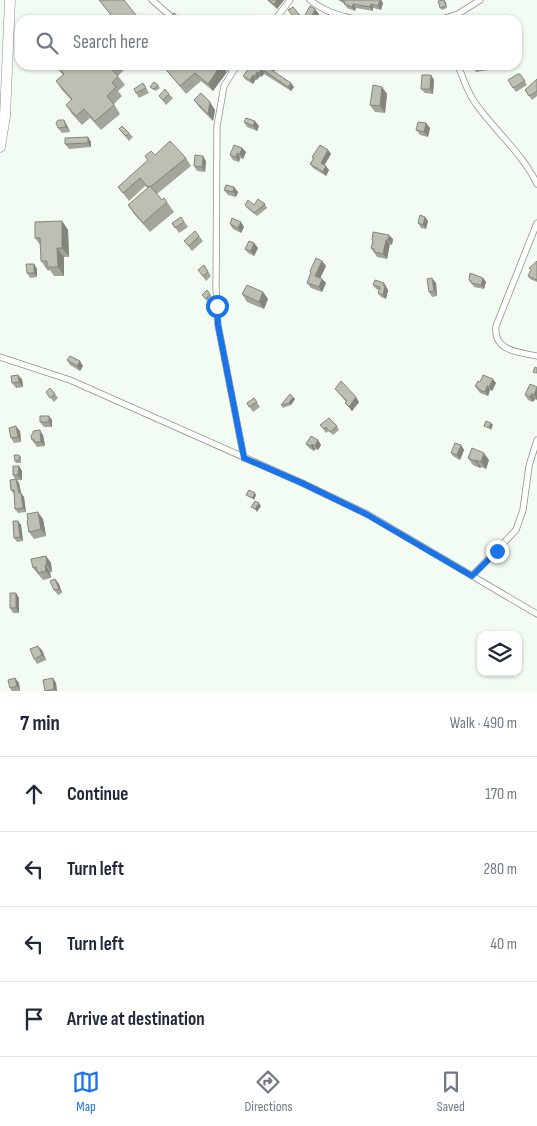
<!DOCTYPE html>
<meta charset="utf-8">
<style>
:root{--surface:#fff;--page:#f2f2f3;--text:#1f2937;--muted:#747a83;--line:#e0e1e3;--accent:#1a73e8}
body{margin:0;font-family:"Sofia Sans Condensed",sans-serif;background:var(--page);color:var(--text)}
.controls{position:absolute;right:15px;bottom:15px;display:grid;overflow:hidden;border-radius:10px;box-shadow:0 1px 4px #0004}
.controls button{width:45px;height:45px;display:grid;place-items:center;padding:0;border:0;border-bottom:1px solid var(--line);background:var(--surface);color:var(--text);font:25px sans-serif}
.stop{position:absolute;width:15px;height:15px;margin:-11px;border:4px solid #1a73e8;border-radius:50%;background:#fff}
.stop.end{background:#1a73e8;border-color:#fff;box-shadow:0 1px 5px #0008}
.list{margin:0;padding:0;list-style:none}
h2{display:flex;justify-content:space-between;align-items:center;height:65px;margin:0;padding:0 20px;font-size:21px}
h2 small{font-size:16px;font-weight:400;color:var(--muted)}
.list li{display:grid;grid-template-columns:32px 1fr auto;gap:15px;align-items:center;box-sizing:border-box;height:75px;padding:0 20px;border-top:1px solid var(--line)}
.list b{display:block;font-size:19px;white-space:nowrap}
.list em{font-size:16px;font-style:normal;color:var(--muted)}
.icon{flex:none;width:28px;height:28px;fill:none;stroke:currentColor;stroke-width:2;stroke-linecap:round;stroke-linejoin:round}
.map{position:relative;flex:none;width:537px;height:691px;overflow:hidden}
.search{position:absolute;background:var(--surface);box-shadow:0 1px 4px #0004;left:15px;right:15px;top:15px;height:55px;display:flex;align-items:center;gap:12px;box-sizing:border-box;padding:0 18px;border-radius:15px;color:var(--muted);font-size:19px}
.sheet{height:365px;background:var(--surface)}
nav{display:flex;justify-content:space-around;align-items:center;box-sizing:border-box;height:70px;border-top:1px solid var(--line);background:var(--surface);font-size:14px;color:var(--muted)}
nav a{display:grid;justify-items:center;gap:2px}
nav .on{color:var(--accent)}
.map>svg:first-child{display:block}
.lines{fill:none;stroke-linecap:round;stroke-linejoin:round}
.street-casing{stroke:#8b938b;stroke-width:7}
.highway-casing{stroke:#8b938b;stroke-width:11}
.street{stroke:#fff;stroke-width:5.5}
.highway{stroke:#fff;stroke-width:10}
.wall{fill:#a3a49a}
.shaded-wall{fill:#84867d}
.building{fill:#bdbfb3;stroke:#84867d}
.route{stroke:#1a73e8;stroke-width:6}
</style>
<div class="map">
<svg width="537" height="691" viewBox="0 0 537 691">
<rect width="100%" height="100%" fill="#f2fcf3"/>
<g class="lines">
<defs>
<path id="street" d="M 152,0 L 175,20
M 310,0 C 326,13 345,18 364,20
M 275,20 L 290,0
M 439,20 L 458,14 L 480,0
M 226,65 L 233,71
M 237,65 L 224,86 L 217,126 L 216,288 L 218,325 L 244,458
M 458,65 C 463,78 467,92 476,104 C 495,131 523,154 537,184
M 537,223 L 496,326 C 493,351 518,352 537,356
M 0,357 L 70,380 L 302,483 L 367,514 L 537,614
M 472,576 L 516,530 L 523,510 L 529,466 L 537,440"/>
<path id="highway" d="M 0,147 L 5,116 L 10,0"/>
</defs>
<!-- street casing -->
<use href="#street" class="street-casing"/>
<!-- highway casing -->
<use href="#highway" class="highway-casing"/>
<!-- street -->
<use href="#street" class="street"/>
<!-- highway -->
<use href="#highway" class="highway"/>
</g>
<!-- wall -->
<path class="wall" d="M 267,0 L 284,0 L 277,9 L 269,2 Z
M 338,0 L 381,0 L 383,3 L 381,10 L 373,8 L 373,11 L 356,8 L 355,11 L 347,8 L 345,4 Z
M 444,0 L 446,2 L 447,8 L 442,10 L 440,8 Z
M 315,9 L 319,14 L 315,20 L 309,20 L 305,15 Z
M 54,65 L 129,65 L 118,76 L 125,85 L 118,91 L 122,96 L 114,104 L 120,114 L 101,130 L 90,118 L 82,125 L 72,114 L 66,105 L 71,100 L 62,90 L 56,81 L 63,75 Z
M 162,65 L 227,72 L 213,91 L 201,81 L 186,94 Z
M 251,65 L 277,65 L 274,71 L 294,87 L 291,91 L 264,74 L 261,77 L 260,76 L 257,80 L 256,79 L 253,84 L 246,80 L 243,76 Z
M 472,65 L 487,65 L 488,70 L 476,72 L 473,68 Z
M 431,75 L 434,80 L 433,94 L 425,93 L 421,89 Z
M 523,78 L 527,85 L 516,92 L 508,80 Z
M 537,79 L 537,96 L 532,100 L 525,90 Z
M 143,83 L 149,93 L 139,98 L 136,93 Z
M 158,85 L 160,88 L 156,91 L 152,89 L 150,87 Z
M 382,87 L 387,94 L 385,113 L 375,112 L 370,105 Z
M 169,94 L 173,98 L 166,105 L 159,96 Z
M 194,100 L 215,110 L 213,121 L 199,107 Z
M 244,122 L 259,126 L 257,131 L 247,127 Z
M 426,123 L 430,128 L 428,137 L 420,135 L 416,130 Z
M 67,125 L 70,132 L 62,133 L 58,128 Z
M 119,129 L 129,133 L 133,137 L 129,141 L 123,134 Z
M 91,142 L 91,147 L 69,149 L 65,144 Z
M 242,148 L 246,152 L 243,159 L 240,158 L 239,162 L 233,160 L 230,155 Z
M 328,150 L 331,154 L 324,165 L 329,170 L 326,176 L 313,168 L 310,164 L 313,159 L 312,157 Z
M 155,155 L 186,158 L 191,166 L 157,194 L 162,200 L 167,202 L 174,212 L 150,232 L 134,214 L 128,205 L 148,188 L 145,186 L 129,201 L 118,187 L 148,160 L 145,156 Z
M 206,161 L 205,172 L 197,171 L 194,166 Z
M 234,187 L 238,192 L 236,197 L 228,195 L 224,190 Z
M 265,204 L 267,208 L 257,216 L 247,208 L 245,205 Z
M 181,217 L 188,227 L 179,233 L 172,223 Z
M 425,217 L 428,221 L 426,229 L 421,228 L 418,223 Z
M 62,221 L 68,230 L 69,257 L 64,257 L 64,276 L 54,276 L 50,270 L 48,271 L 41,261 L 41,246 L 35,238 Z
M 230,224 L 244,227 L 241,233 L 233,229 Z
M 199,236 L 203,241 L 192,251 L 184,241 Z
M 393,239 L 392,245 L 390,244 L 387,259 L 377,257 L 371,248 L 373,242 L 372,240 Z
M 254,243 L 258,248 L 254,256 L 248,253 L 245,249 Z
M 322,261 L 326,266 L 320,278 L 322,279 L 326,283 L 322,292 L 311,288 L 307,283 L 311,273 L 310,271 Z
M 537,261 L 537,282 L 530,279 L 528,276 Z
M 34,264 L 37,269 L 37,277 L 30,278 L 27,273 Z
M 204,265 L 211,276 L 206,281 L 198,270 Z
M 483,278 L 486,282 L 484,289 L 474,287 L 469,280 Z
M 384,283 L 388,290 L 386,299 L 381,297 L 378,293 L 379,290 L 376,289 L 373,285 Z
M 436,283 L 437,296 L 432,297 L 429,292 Z
M 207,290 L 212,297 L 207,301 L 202,295 Z
M 263,292 L 268,299 L 264,309 L 247,302 L 242,294 Z
M 67,360 L 83,366 L 80,371 L 70,365 Z
M 22,379 L 23,387 L 16,388 L 12,383 Z
M 480,382 L 496,383 L 492,391 L 490,390 L 488,396 L 480,393 L 475,386 Z
M 537,388 L 537,400 L 535,399 L 533,402 L 528,400 L 525,395 Z
M 335,389 L 359,402 L 352,411 L 345,403 L 346,402 Z
M 46,392 L 55,394 L 58,398 L 54,402 Z
M 293,397 L 295,399 L 291,405 L 283,408 L 281,405 Z
M 254,398 L 260,407 L 253,412 L 247,403 Z
M 49,416 L 52,420 L 52,427 L 44,427 L 40,422 Z
M 320,425 L 337,426 L 339,430 L 333,435 L 329,431 L 326,433 Z
M 20,431 L 21,442 L 14,443 L 11,438 Z
M 43,435 L 45,446 L 37,447 L 32,440 Z
M 318,440 L 321,445 L 318,450 L 315,449 L 314,451 L 309,448 L 306,444 Z
M 461,445 L 464,450 L 460,460 L 454,457 L 451,453 Z
M 19,455 L 21,457 L 21,463 L 16,463 L 15,461 Z
M 468,458 L 489,460 L 486,469 L 481,467 L 480,468 L 473,465 Z
M 19,466 L 22,471 L 22,480 L 17,480 L 19,483 L 21,493 L 24,497 L 26,512 L 18,513 L 15,509 L 14,494 L 11,490 L 15,479 L 13,475 Z
M 43,519 L 46,536 L 34,539 L 29,532 Z
M 18,521 L 21,525 L 23,541 L 17,542 L 14,538 Z
M 46,556 L 51,563 L 52,572 L 50,572 L 51,578 L 43,580 L 33,568 Z
M 55,579 L 59,584 L 62,593 L 58,595 L 54,590 Z
M 16,593 L 19,598 L 19,613 L 13,613 L 10,608 Z
M 42,650 L 46,660 L 37,664 L 34,659 Z
M 15,678 L 19,683 L 20,691 L 12,691 L 10,688 Z
M 53,678 L 56,683 L 57,691 L 45,691 L 43,680 Z"/>
<!-- shaded-wall -->
<path class="shaded-wall" d="M 277,0 L 284,0 L 277,9 L 274,4 Z
M 380,0 L 381,0 L 383,3 L 381,10 L 378,6 Z
M 353,4 L 356,8 L 355,11 L 352,7 Z
M 371,4 L 373,8 L 373,11 L 370,7 Z
M 315,9 L 319,14 L 315,20 L 313,20 L 311,18 Z
M 221,65 L 227,72 L 213,91 L 208,84 Z
M 272,65 L 277,65 L 273,73 L 270,69 Z
M 262,69 L 264,74 L 261,77 L 259,73 Z
M 257,72 L 260,76 L 257,80 L 255,76 Z
M 253,75 L 256,79 L 253,84 L 250,80 Z
M 431,75 L 434,80 L 433,94 L 430,89 Z
M 291,83 L 294,87 L 291,91 L 288,87 Z
M 382,87 L 387,94 L 385,113 L 380,106 Z
M 210,102 L 215,110 L 213,121 L 208,114 Z
M 64,120 L 67,125 L 70,132 L 66,127 Z
M 255,121 L 259,126 L 257,131 L 253,126 Z
M 426,123 L 430,128 L 428,137 L 424,132 Z
M 88,137 L 91,142 L 91,147 L 88,143 Z
M 242,148 L 246,152 L 243,159 L 240,154 Z
M 328,150 L 331,154 L 324,166 L 321,163 Z
M 237,153 L 240,158 L 239,162 L 236,157 Z
M 203,156 L 206,161 L 205,172 L 202,167 Z
M 326,166 L 329,170 L 326,176 L 323,172 Z
M 234,187 L 238,192 L 236,197 L 233,192 Z
M 425,217 L 428,221 L 426,229 L 423,225 Z
M 62,221 L 68,230 L 69,257 L 62,248 Z
M 241,222 L 244,227 L 241,233 L 238,228 Z
M 389,235 L 393,239 L 392,245 L 388,240 Z
M 386,240 L 390,244 L 387,259 L 383,254 Z
M 254,243 L 258,248 L 254,256 L 251,251 Z
M 57,248 L 64,257 L 64,276 L 58,267 Z
M 322,261 L 326,266 L 319,281 L 315,276 Z
M 34,264 L 37,269 L 37,277 L 34,273 Z
M 432,278 L 436,283 L 437,296 L 434,291 Z
M 483,278 L 486,282 L 484,289 L 481,285 Z
M 322,279 L 326,283 L 322,292 L 319,287 Z
M 384,283 L 388,290 L 386,299 L 383,295 Z
M 263,292 L 268,299 L 264,309 L 259,302 Z
M 80,361 L 83,366 L 80,371 L 77,366 Z
M 18,375 L 22,379 L 23,387 L 19,382 Z
M 493,379 L 496,383 L 492,391 L 489,387 Z
M 487,386 L 490,390 L 488,396 L 485,392 Z
M 537,388 L 537,400 L 534,395 Z
M 531,394 L 535,399 L 533,402 L 530,397 Z
M 293,397 L 295,399 L 291,405 L 289,403 Z
M 356,397 L 359,402 L 352,411 L 349,407 Z
M 49,416 L 52,420 L 52,427 L 49,422 Z
M 491,423 L 493,425 L 491,430 L 489,428 Z
M 16,426 L 20,431 L 21,442 L 18,437 Z
M 40,430 L 43,435 L 45,446 L 41,442 Z
M 318,440 L 321,445 L 318,450 L 315,446 Z
M 312,444 L 315,449 L 314,451 L 311,446 Z
M 461,445 L 464,450 L 460,460 L 457,455 Z
M 484,453 L 489,460 L 486,469 L 481,462 Z
M 476,460 L 481,467 L 480,468 L 475,461 Z
M 19,466 L 22,471 L 22,480 L 18,475 Z
M 16,479 L 19,483 L 21,493 L 24,497 L 26,512 L 23,508 L 19,493 Z
M 255,493 L 256,495 L 254,500 L 252,498 Z
M 259,503 L 261,506 L 257,512 L 255,509 Z
M 38,512 L 43,519 L 46,536 L 41,529 Z
M 18,521 L 21,525 L 23,541 L 20,537 Z
M 46,556 L 51,563 L 52,572 L 47,565 Z
M 45,565 L 50,572 L 51,578 L 46,571 Z
M 55,579 L 59,584 L 62,593 L 59,589 Z
M 16,593 L 19,598 L 19,613 L 16,608 Z
M 38,646 L 42,650 L 46,660 L 42,655 Z
M 15,678 L 19,683 L 20,691 L 17,686 Z
M 53,678 L 56,683 L 57,691 L 56,691 L 54,689 Z"/>
<!-- building -->
<path class="building" d="M 99,0 L 124,0 L 140,20 L 115,20 Z
M 268,0 L 277,0 L 274,4 Z
M 341,0 L 380,0 L 378,6 L 371,4 L 370,7 L 353,4 L 352,7 L 344,4 L 345,2 Z
M 444,0 L 446,6 L 440,8 L 438,1 Z
M 310,6 L 315,9 L 311,18 L 305,15 Z
M 293,7 L 304,20 L 299,20 L 293,16 L 288,10 Z
M 174,13 L 182,20 L 165,20 L 163,18 L 165,15 L 171,17 Z
M 56,65 L 114,65 L 110,68 L 118,76 L 112,83 L 116,87 L 107,96 L 114,105 L 95,121 L 84,109 L 76,116 L 66,105 L 72,99 L 56,81 L 64,74 Z
M 162,65 L 221,65 L 208,84 L 195,73 L 180,86 Z
M 251,65 L 272,65 L 270,69 L 291,83 L 288,87 L 262,69 L 259,73 L 257,72 L 255,76 L 253,75 L 250,80 L 243,76 Z
M 472,65 L 484,65 L 473,68 Z
M 518,74 L 520,74 L 525,81 L 513,88 L 508,80 Z
M 422,75 L 431,75 L 430,89 L 421,89 Z
M 537,79 L 537,91 L 529,96 L 525,90 Z
M 154,82 L 158,85 L 154,89 L 150,87 Z
M 143,83 L 146,88 L 136,93 L 134,89 Z
M 373,85 L 382,87 L 380,106 L 370,105 Z
M 165,89 L 169,94 L 163,100 L 159,96 Z
M 201,93 L 210,102 L 208,114 L 194,100 Z
M 246,118 L 255,121 L 253,126 L 244,122 Z
M 58,120 L 64,120 L 66,127 L 58,128 L 56,123 Z
M 418,122 L 426,123 L 424,132 L 416,130 Z
M 122,126 L 129,133 L 126,136 L 119,129 Z
M 88,137 L 88,143 L 65,144 L 65,138 Z
M 170,141 L 186,158 L 150,187 L 150,186 L 148,187 L 140,178 L 123,193 L 118,187 L 148,160 L 145,156 L 151,151 L 155,155 Z
M 234,145 L 242,148 L 240,154 L 237,153 L 236,157 L 230,155 Z
M 320,145 L 328,150 L 321,163 L 326,166 L 323,172 L 310,164 L 314,158 L 312,157 Z
M 195,155 L 203,156 L 202,167 L 194,166 Z
M 226,185 L 234,187 L 233,192 L 224,190 Z
M 150,186 L 162,200 L 164,198 L 167,202 L 143,223 L 128,205 Z
M 258,199 L 265,204 L 254,213 L 245,205 L 248,200 L 254,205 Z
M 420,215 L 425,217 L 423,225 L 418,223 Z
M 181,217 L 184,222 L 175,228 L 172,223 Z
M 232,218 L 241,222 L 238,228 L 230,224 Z
M 62,221 L 62,248 L 57,248 L 58,267 L 47,267 L 47,261 L 41,261 L 40,238 L 35,238 L 35,222 Z
M 195,231 L 199,236 L 189,246 L 184,241 Z
M 373,232 L 389,235 L 388,240 L 386,240 L 383,254 L 374,252 L 374,249 L 371,248 L 373,241 L 372,240 Z
M 249,241 L 254,243 L 251,251 L 245,249 Z
M 316,258 L 322,261 L 315,276 L 322,279 L 319,287 L 307,283 L 311,272 L 310,271 Z
M 537,261 L 537,280 L 528,276 L 531,270 L 529,268 Z
M 26,264 L 34,264 L 34,273 L 27,273 Z
M 204,265 L 208,272 L 203,276 L 198,270 Z
M 470,273 L 483,278 L 481,285 L 471,283 L 471,281 L 469,280 Z
M 432,278 L 434,291 L 429,292 L 427,279 Z
M 375,280 L 384,283 L 383,285 L 385,286 L 383,295 L 378,293 L 380,287 L 373,285 Z
M 247,285 L 263,292 L 259,302 L 242,294 Z
M 207,290 L 210,294 L 206,299 L 202,295 Z
M 70,356 L 80,361 L 77,366 L 67,360 Z
M 535,367 L 537,368 L 537,373 L 533,372 Z
M 18,375 L 19,382 L 12,383 L 11,376 Z
M 483,375 L 493,379 L 489,387 L 487,386 L 485,392 L 478,389 L 478,387 L 475,386 L 478,381 L 480,382 Z
M 341,381 L 356,397 L 349,407 L 345,403 L 347,401 L 335,389 Z
M 530,384 L 537,387 L 534,395 L 531,394 L 530,397 L 525,395 Z
M 50,388 L 55,394 L 50,398 L 46,392 Z
M 290,394 L 293,397 L 289,403 L 281,405 Z
M 254,398 L 257,402 L 249,407 L 247,403 Z
M 40,416 L 49,416 L 49,422 L 40,422 Z
M 329,418 L 337,426 L 330,432 L 326,427 L 324,429 L 320,425 Z
M 486,421 L 491,423 L 489,428 L 484,426 Z
M 16,426 L 18,437 L 11,438 L 9,428 Z
M 40,430 L 41,442 L 34,442 L 34,439 L 32,440 L 31,435 L 33,434 L 33,431 Z
M 311,436 L 318,440 L 315,446 L 312,444 L 311,446 L 306,444 Z
M 455,443 L 461,445 L 457,455 L 451,453 Z
M 472,448 L 484,453 L 481,462 L 476,460 L 475,461 L 468,458 Z
M 14,455 L 19,455 L 19,460 L 15,461 Z
M 13,466 L 19,466 L 18,475 L 13,475 Z
M 16,479 L 19,493 L 21,493 L 23,508 L 15,509 L 14,490 L 11,490 L 10,480 Z
M 249,490 L 255,493 L 252,498 L 246,495 Z
M 255,501 L 259,503 L 255,509 L 251,507 Z
M 38,512 L 41,529 L 29,532 L 27,521 L 28,520 L 27,514 Z
M 13,521 L 18,521 L 20,537 L 14,538 Z
M 46,556 L 47,565 L 45,565 L 46,571 L 38,573 L 36,567 L 33,568 L 31,559 Z
M 55,579 L 59,589 L 54,590 L 50,581 Z
M 10,593 L 16,593 L 16,608 L 10,608 Z
M 38,646 L 42,655 L 34,659 L 30,649 Z
M 15,678 L 17,686 L 10,688 L 8,680 Z
M 53,678 L 54,689 L 45,691 L 43,680 Z"/>
<g class="lines">
<!-- route -->
<path class="route" d="M 217,306 L 218,325 L 244,458 L 302,483 L 366,514 L 472,576 L 497,551"/>
</g>
</svg>
<div class="controls">
<button><svg class="icon" aria-label="layers" viewBox="0 0 24 24"><path d="M12 4l9 5-9 5-9-5zM3 14l9 5 9-5"/></svg></button>
</div>
<div class="stop" style="left:217px;top:306px"></div>
<div class="stop end" style="left:497px;top:551px"></div>
<div class="search"><svg class="icon" aria-label="search" viewBox="0 0 24 24"><circle cx="10" cy="10" r="6"/><path d="M15 15l6 6"/></svg>Search here</div>
</div>
<section class="sheet">
<h2>7 min<small>Walk · 490 m</small></h2>
<ul class="list">
<li><svg class="icon" aria-label="ahead" viewBox="0 0 24 24"><path d="M12 20V5M6 11l6-6 6 6"/></svg><div><b>Continue</b></div><em>170 m</em></li>
<li><svg class="icon" aria-label="left" viewBox="0 0 24 24"><path d="M17 20v-9H6M10 6l-5 5 5 5"/></svg><div><b>Turn left</b></div><em>280 m</em></li>
<li><svg class="icon" aria-label="left" viewBox="0 0 24 24"><path d="M17 20v-9H6M10 6l-5 5 5 5"/></svg><div><b>Turn left</b></div><em>40 m</em></li>
<li><svg class="icon" aria-label="arrive" viewBox="0 0 24 24"><path d="M6 21V4h12l-3 4 3 4H6"/></svg><div><b>Arrive at destination</b></div></li>
</ul>
</section>
<nav>
<a class="on"><svg class="icon" aria-label="map" viewBox="0 0 24 24"><path d="M3 6l6-2 6 2 6-2v14l-6 2-6-2-6 2zM9 4v14M15 6v14"/></svg>Map</a>
<a><svg class="icon" aria-label="directions" viewBox="0 0 24 24"><path d="M12 3l9 9-9 9-9-9zM9 14v-3h6M13 9l2 2-2 2"/></svg>Directions</a>
<a><svg class="icon" aria-label="saved" viewBox="0 0 24 24"><path d="M7 4h10v16l-5-4-5 4z"/></svg>Saved</a>
</nav>
